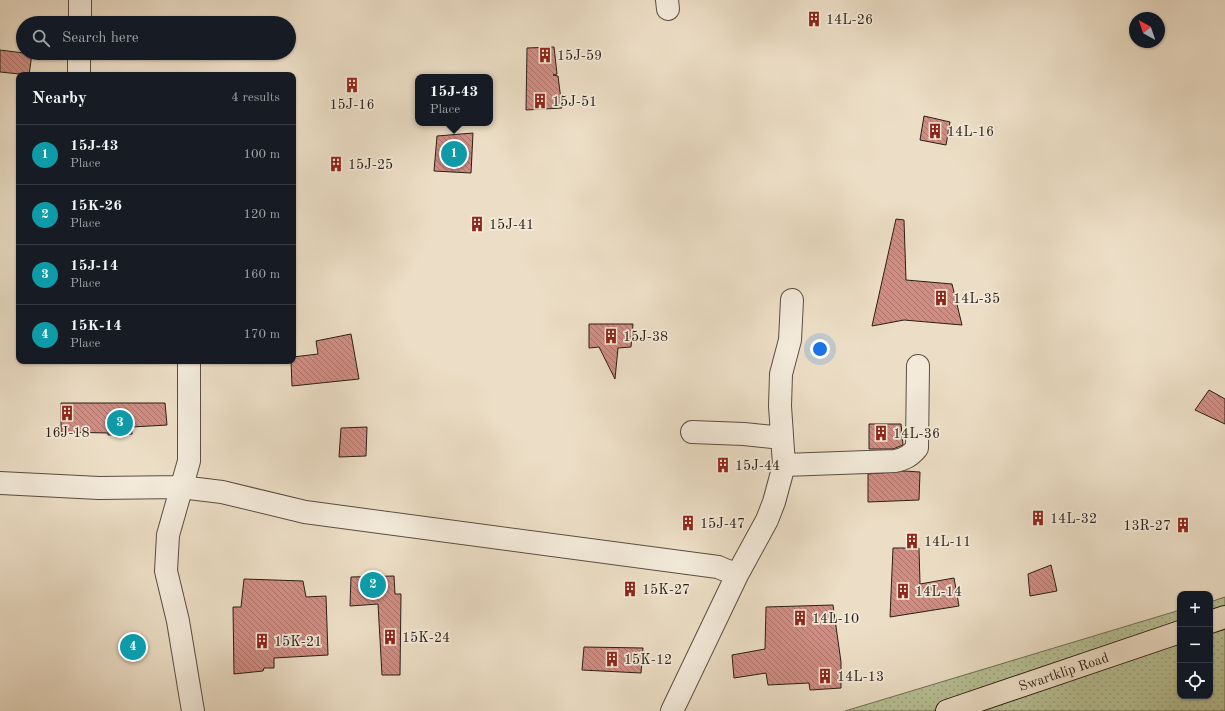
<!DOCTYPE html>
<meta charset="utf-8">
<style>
:root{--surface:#171b24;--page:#242831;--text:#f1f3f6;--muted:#9ea1a6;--line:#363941;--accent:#8c9099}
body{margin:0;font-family:"Old Standard TT",serif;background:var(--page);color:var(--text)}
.controls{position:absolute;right:12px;bottom:12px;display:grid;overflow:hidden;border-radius:8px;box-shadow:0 1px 3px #0004}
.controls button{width:36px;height:36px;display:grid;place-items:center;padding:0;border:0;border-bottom:1px solid var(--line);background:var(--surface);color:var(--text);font:20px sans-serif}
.compass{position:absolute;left:1129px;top:12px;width:36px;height:36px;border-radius:50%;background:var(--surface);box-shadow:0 1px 3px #0004;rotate:320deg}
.you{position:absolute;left:820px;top:349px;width:14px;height:14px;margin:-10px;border:3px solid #fff;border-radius:50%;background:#1a73e8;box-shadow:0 0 0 6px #1a73e833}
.badge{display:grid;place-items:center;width:26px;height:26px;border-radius:50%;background:var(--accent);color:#fff;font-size:13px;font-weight:700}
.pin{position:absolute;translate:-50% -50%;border:2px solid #fff;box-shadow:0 1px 4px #0006}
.popup{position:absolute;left:415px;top:74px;width:78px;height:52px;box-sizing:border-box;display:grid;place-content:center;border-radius:8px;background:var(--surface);filter:drop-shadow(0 1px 3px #0005);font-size:13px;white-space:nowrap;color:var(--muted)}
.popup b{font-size:15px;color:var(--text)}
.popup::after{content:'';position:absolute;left:50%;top:100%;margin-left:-8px;border:8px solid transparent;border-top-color:var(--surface)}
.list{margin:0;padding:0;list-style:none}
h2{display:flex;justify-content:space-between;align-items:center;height:52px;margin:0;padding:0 16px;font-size:17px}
h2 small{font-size:13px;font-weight:400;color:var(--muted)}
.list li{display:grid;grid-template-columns:26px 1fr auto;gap:12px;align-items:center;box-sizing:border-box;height:60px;padding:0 16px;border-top:1px solid var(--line)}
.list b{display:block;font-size:15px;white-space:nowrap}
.list p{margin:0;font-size:13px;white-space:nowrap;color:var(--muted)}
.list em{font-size:13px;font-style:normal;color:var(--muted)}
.icon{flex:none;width:22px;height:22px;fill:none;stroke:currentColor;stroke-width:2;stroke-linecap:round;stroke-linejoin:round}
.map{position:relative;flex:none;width:1225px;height:711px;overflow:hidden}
.search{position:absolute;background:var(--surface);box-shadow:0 1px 3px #0004;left:16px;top:16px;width:280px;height:44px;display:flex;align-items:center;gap:10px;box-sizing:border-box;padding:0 14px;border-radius:22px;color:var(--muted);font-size:15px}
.panel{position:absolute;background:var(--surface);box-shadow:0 1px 3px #0004;left:16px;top:72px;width:280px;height:292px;border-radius:8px}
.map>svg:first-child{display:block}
.grass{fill:url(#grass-dots);stroke:#707055}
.building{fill:url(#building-back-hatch);stroke:#2a1e14}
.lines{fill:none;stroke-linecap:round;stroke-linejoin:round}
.minor-casing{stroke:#5a4e40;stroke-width:24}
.major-casing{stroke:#2a1e14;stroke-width:24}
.minor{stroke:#f3eada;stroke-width:22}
.major{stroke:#ecdec6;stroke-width:22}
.labels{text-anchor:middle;stroke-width:3.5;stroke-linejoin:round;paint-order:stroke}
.poi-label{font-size:14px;fill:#2a1e14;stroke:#f3eada;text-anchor:start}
.street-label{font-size:14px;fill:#2a1e14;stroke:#f3eada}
</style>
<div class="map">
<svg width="1225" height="711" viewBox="0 0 1225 711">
<defs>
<pattern id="grass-dots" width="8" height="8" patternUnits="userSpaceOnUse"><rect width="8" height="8" fill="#b7c196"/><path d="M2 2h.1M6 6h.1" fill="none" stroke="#9ea580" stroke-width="1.8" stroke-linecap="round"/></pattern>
<pattern id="building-back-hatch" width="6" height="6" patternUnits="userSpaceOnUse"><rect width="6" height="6" fill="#d18d83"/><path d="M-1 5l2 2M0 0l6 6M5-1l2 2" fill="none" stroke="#aa736a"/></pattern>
</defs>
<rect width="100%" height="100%" fill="#ecdec6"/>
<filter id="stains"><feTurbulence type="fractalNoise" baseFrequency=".005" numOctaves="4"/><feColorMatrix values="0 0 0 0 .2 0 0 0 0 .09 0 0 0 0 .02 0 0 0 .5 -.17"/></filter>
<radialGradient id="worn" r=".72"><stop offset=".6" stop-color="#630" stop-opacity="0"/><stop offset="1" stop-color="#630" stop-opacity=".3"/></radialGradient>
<!-- grass -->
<path class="grass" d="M 1225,597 L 1225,711 L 845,711 L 1180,610 L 1180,696 L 1210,696 L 1210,602 Z"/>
<!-- building -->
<path class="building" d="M 554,47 L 557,74 L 553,75 L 558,76 L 562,108 L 526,110 L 527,48 Z
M 0,50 L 32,54 L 29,75 L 0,72 Z
M 924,116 L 950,122 L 946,145 L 920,140 Z
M 473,133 L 471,173 L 434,171 L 437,136 Z
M 896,219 L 904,220 L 906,280 L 952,284 L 962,325 L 904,320 L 872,326 Z
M 589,324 L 633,324 L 631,347 L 618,348 L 615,379 L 599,347 L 589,348 Z
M 351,334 L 359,379 L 292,386 L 291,361 L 293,361 L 293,357 L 318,354 L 316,341 Z
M 1209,390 L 1225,399 L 1225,424 L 1195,410 Z
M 61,403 L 165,403 L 167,425 L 132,427 L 132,434 L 108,435 L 108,433 L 61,432 Z
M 869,424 L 901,424 L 903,445 L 893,449 L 869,449 Z
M 367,427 L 366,456 L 339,457 L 341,428 Z
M 904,471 L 920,472 L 919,500 L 868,502 L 868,474 Z
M 893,548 L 919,548 L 920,584 L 954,578 L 959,606 L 890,617 Z
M 1051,565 L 1057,591 L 1030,596 L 1028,574 Z
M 394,576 L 395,594 L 401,594 L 400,675 L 382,675 L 378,604 L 350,606 L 351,577 Z
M 244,579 L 303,581 L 306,597 L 326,596 L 328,655 L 274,658 L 274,668 L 264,668 L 263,671 L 234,674 L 233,607 L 241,607 Z
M 833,605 L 841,662 L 841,688 L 810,690 L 809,683 L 768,685 L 766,673 L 734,678 L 732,655 L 765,649 L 766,607 Z
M 584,647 L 643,648 L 641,673 L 582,670 Z"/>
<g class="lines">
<defs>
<path id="minor" d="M 667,0 L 668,9
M 80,23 L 80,0
M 79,75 L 79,53
M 189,361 L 189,461 L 168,535 L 166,571 L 178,621 L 193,711
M 692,432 L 744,434 L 782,438
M 784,465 L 780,406 L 781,374 L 790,340 L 792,300
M 0,483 L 99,488 L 181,487 L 222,492 L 305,512 L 718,567 L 737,575
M 672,711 L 737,575 L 767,520 L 774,502 L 784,465 L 895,461 C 905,459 910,456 917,448 L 918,366"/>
<g id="major">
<path d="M 1210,622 L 1225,617"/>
<path id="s1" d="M 947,711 L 1180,632"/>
</g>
</defs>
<!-- minor casing -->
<use href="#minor" class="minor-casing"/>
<!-- major casing -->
<use href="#major" class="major-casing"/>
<!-- minor -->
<use href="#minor" class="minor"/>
<!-- major -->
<use href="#major" class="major"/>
</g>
<!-- icons -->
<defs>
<symbol id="building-bare" viewBox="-9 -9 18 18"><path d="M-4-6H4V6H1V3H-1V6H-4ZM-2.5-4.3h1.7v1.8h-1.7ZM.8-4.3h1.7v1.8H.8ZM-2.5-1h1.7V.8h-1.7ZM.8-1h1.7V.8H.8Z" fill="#8f2418" stroke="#f3eada" stroke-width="2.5" paint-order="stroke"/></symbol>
</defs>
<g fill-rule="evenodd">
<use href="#building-bare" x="803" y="8" width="22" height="22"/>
<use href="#building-bare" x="534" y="44" width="22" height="22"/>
<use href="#building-bare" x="341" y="74" width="22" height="22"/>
<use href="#building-bare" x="529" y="90" width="22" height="22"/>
<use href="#building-bare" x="924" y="120" width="22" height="22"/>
<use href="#building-bare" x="325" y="153" width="22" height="22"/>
<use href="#building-bare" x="466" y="213" width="22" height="22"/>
<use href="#building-bare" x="930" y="287" width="22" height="22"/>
<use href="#building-bare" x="600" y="325" width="22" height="22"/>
<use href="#building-bare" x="56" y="402" width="22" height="22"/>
<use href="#building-bare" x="870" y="422" width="22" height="22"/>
<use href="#building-bare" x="712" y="454" width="22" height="22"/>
<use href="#building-bare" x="1027" y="507" width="22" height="22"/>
<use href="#building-bare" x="677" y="512" width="22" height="22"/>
<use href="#building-bare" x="1172" y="514" width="22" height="22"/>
<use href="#building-bare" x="901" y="530" width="22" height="22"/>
<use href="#building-bare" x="619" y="578" width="22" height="22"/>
<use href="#building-bare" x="892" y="580" width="22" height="22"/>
<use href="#building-bare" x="789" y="607" width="22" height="22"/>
<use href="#building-bare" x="379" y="626" width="22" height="22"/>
<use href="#building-bare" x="251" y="630" width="22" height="22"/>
<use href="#building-bare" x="601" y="648" width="22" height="22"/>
<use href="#building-bare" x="814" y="665" width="22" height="22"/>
</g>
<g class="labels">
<!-- poi labels -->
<g class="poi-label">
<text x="826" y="24">14L-26</text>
<text x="557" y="60">15J-59</text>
<text x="552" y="106">15J-51</text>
<text x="352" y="109" text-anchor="middle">15J-16</text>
<text x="947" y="136">14L-16</text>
<text x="348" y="169">15J-25</text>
<text x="489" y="229">15J-41</text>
<text x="953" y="303">14L-35</text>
<text x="623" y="341">15J-38</text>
<text x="67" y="437" text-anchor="middle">16J-18</text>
<text x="893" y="438">14L-36</text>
<text x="735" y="470">15J-44</text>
<text x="1050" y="523">14L-32</text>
<text x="700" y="528">15J-47</text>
<text x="1171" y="530" text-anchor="end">13R-27</text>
<text x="924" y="546">14L-11</text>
<text x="642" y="594">15K-27</text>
<text x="915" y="596">14L-14</text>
<text x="812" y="623">14L-10</text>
<text x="402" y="642">15K-24</text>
<text x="274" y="646">15K-21</text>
<text x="624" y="664">15K-12</text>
<text x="837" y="681">14L-13</text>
</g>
<!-- street labels -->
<g class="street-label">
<text dy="5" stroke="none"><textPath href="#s1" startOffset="123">Swartklip Road</textPath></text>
</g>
</g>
<rect width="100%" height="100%" filter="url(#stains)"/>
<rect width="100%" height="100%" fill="url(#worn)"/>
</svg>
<div class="controls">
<button>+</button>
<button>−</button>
<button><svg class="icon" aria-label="locate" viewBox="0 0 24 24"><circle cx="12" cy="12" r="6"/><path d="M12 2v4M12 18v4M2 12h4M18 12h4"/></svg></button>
</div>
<svg class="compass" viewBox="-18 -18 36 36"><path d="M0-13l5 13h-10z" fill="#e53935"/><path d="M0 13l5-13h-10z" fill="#9ea1a6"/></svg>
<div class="you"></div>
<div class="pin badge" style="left:454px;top:154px;background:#0f9aa8">1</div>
<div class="popup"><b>15J-43</b>Place</div>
<div class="pin badge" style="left:373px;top:585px;background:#0f9aa8">2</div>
<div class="pin badge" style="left:120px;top:423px;background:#0f9aa8">3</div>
<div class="pin badge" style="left:133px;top:647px;background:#0f9aa8">4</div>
<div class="search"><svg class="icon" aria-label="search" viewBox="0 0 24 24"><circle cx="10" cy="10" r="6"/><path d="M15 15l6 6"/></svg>Search here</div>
<section class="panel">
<h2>Nearby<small>4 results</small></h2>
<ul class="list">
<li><span class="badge" style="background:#0f9aa8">1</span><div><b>15J-43</b><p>Place</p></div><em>100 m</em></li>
<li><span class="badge" style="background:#0f9aa8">2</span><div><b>15K-26</b><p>Place</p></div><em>120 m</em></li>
<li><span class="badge" style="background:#0f9aa8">3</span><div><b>15J-14</b><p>Place</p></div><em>160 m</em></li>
<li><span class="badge" style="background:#0f9aa8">4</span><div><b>15K-14</b><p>Place</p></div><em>170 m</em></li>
</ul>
</section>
</div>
